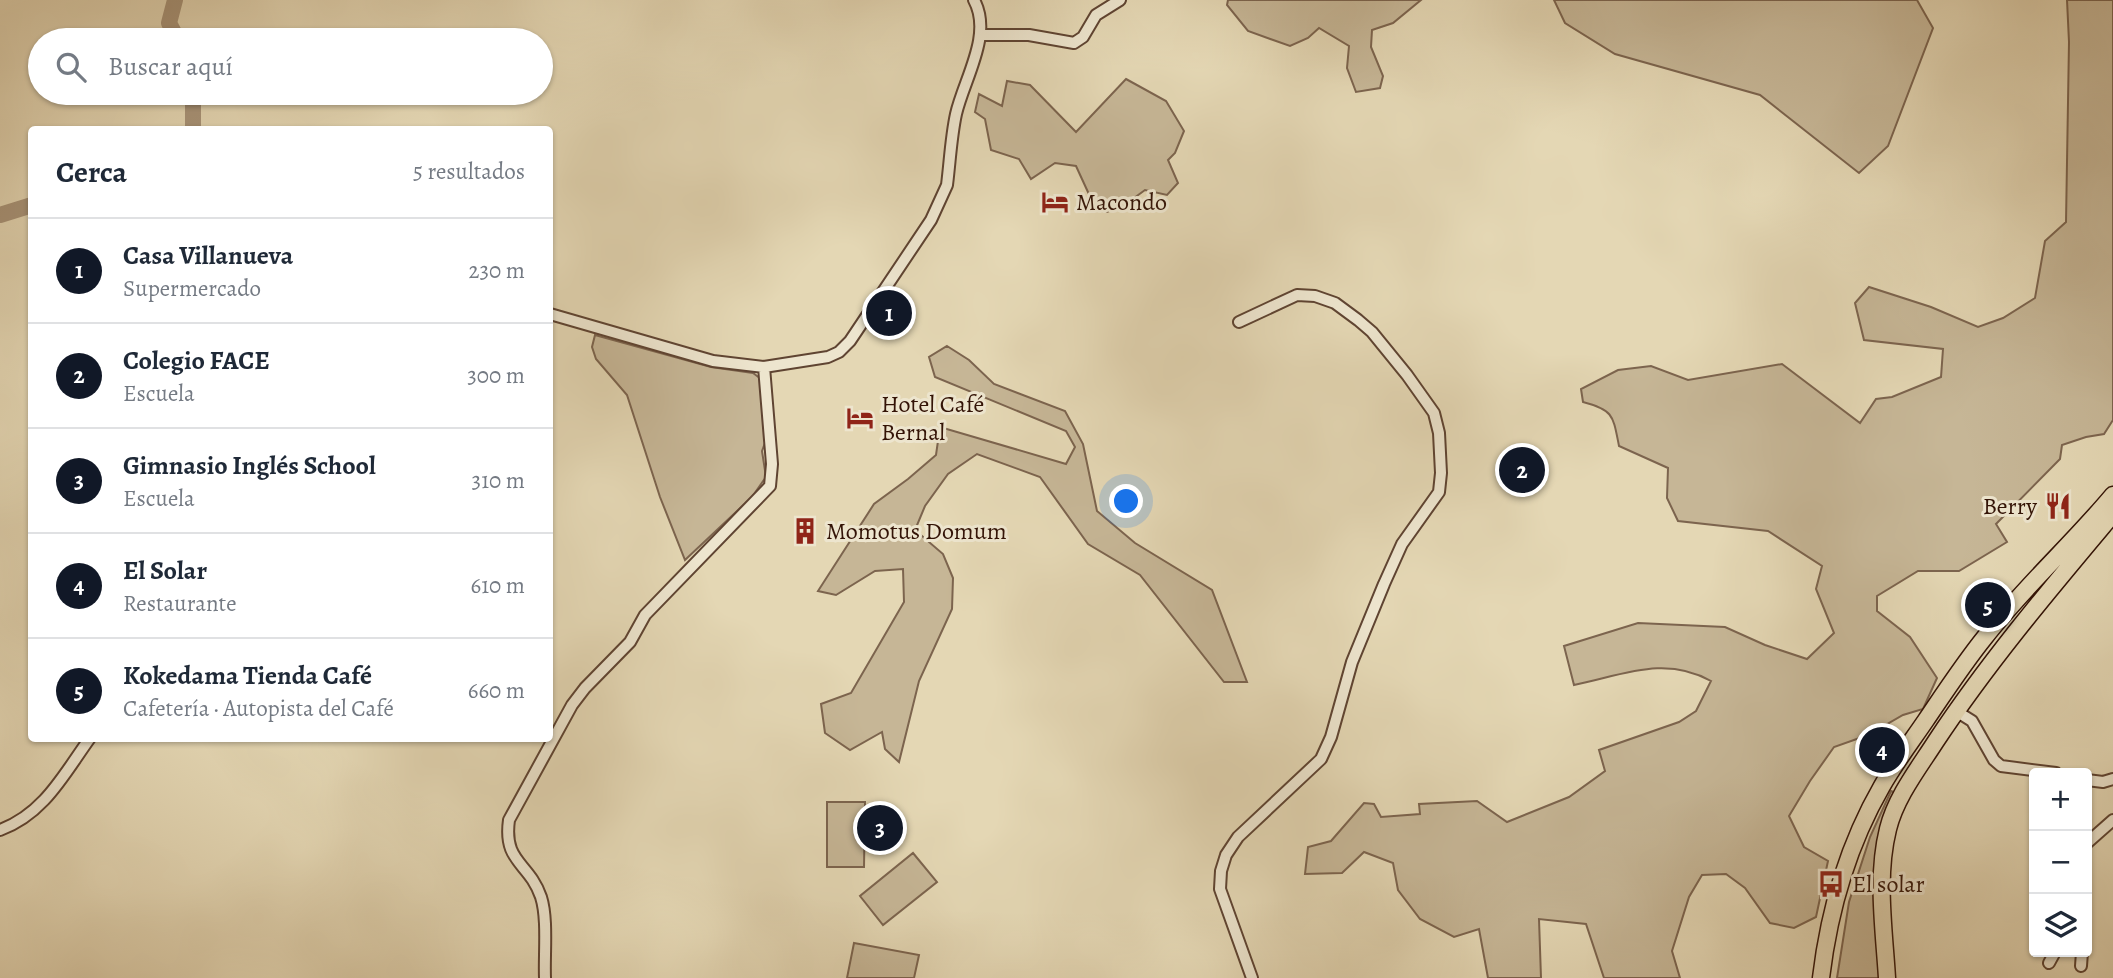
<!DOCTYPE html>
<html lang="es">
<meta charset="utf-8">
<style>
:root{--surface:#fff;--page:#f6f6f7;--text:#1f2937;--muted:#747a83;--line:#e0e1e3;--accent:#111827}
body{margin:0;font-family:Alegreya,serif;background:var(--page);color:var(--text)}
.controls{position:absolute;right:21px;bottom:21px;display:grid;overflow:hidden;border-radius:7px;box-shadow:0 2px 5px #0004}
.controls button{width:63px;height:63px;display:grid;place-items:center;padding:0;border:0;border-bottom:2px solid var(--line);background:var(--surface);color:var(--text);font:35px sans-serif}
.you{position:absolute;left:1127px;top:502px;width:24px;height:24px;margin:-18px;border:5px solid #fff;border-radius:50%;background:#1a73e8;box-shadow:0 0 0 10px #1a73e833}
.badge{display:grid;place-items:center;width:46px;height:46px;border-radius:50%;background:var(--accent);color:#fff;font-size:23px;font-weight:700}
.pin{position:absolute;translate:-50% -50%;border:4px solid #fff;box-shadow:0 2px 7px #0006}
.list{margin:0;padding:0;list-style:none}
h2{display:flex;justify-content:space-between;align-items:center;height:91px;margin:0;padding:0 28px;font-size:30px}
h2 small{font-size:23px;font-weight:400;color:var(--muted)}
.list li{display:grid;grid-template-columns:46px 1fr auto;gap:21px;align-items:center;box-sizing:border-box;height:105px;padding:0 28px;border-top:2px solid var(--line)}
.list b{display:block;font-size:26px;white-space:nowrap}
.list p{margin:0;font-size:23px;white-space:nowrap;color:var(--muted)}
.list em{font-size:23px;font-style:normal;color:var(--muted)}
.icon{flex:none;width:38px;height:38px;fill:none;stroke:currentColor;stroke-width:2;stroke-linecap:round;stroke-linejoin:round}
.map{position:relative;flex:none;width:2113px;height:978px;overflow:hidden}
.search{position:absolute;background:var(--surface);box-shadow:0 2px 5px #0004;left:28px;top:28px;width:525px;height:77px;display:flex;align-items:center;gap:18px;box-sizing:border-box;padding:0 24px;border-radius:38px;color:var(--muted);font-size:26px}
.panel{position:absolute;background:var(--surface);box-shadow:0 2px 5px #0004;left:28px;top:126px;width:525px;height:616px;border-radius:7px}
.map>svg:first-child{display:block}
.green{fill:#c6b696;stroke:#7c644e;stroke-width:2}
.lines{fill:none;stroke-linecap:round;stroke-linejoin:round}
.river{stroke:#a89479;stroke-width:16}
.minor-casing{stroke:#5f4432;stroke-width:14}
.highway-casing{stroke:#331306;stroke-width:19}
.minor{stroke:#ede5ce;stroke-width:10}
.highway{stroke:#e4d7b4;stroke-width:16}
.labels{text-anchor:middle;stroke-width:6;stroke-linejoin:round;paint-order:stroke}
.poi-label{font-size:24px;fill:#331306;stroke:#ede5ce;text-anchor:start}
</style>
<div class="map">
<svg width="2113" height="978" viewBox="0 0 2113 978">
<rect width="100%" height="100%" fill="#e4d7b4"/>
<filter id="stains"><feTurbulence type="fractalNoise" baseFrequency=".00286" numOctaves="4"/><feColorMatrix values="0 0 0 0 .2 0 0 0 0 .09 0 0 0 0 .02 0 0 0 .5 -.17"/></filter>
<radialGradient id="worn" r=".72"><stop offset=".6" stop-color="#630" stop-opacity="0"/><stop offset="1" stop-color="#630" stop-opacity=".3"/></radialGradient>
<!-- green -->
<path class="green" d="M 1228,0 L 1421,0 L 1393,23 L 1372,30 L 1371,47 L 1383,76 L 1380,88 L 1356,92 L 1347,68 L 1349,46 L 1319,28 L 1308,38 L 1290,46 L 1248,31 L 1227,5 Z
M 1554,0 L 1917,0 L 1933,28 L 1888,146 L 1859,173 L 1760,95 L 1615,54 L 1565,23 Z
M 2067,0 L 2113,0 L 2113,420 L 2104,434 L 2086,437 L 2062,445 L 2060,459 L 1996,524 L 2007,542 L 1959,571 L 1918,571 L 1877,596 L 1877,611 L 1910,637 L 1937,678 L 1923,709 L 1903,715 L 1868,735 L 1834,747 L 1810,781 L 1789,816 L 1804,847 L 1828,861 L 1816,917 L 1794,928 L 1770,923 L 1745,888 L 1726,874 L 1702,875 L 1689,897 L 1672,951 L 1680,978 L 1604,978 L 1586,924 L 1539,919 L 1541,978 L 1488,978 L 1479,929 L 1454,937 L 1420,919 L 1398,890 L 1393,863 L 1364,852 L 1342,873 L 1305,874 L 1308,847 L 1331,841 L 1364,803 L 1374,804 L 1381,817 L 1420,814 L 1419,804 L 1477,801 L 1507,822 L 1569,797 L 1605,771 L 1599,750 L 1679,722 L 1696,711 L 1711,681 C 1665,655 1623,675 1574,685 L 1564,646 L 1638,623 L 1725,627 L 1765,645 L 1807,659 L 1834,633 L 1816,589 L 1822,566 L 1768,531 L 1678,521 L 1667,498 L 1668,468 L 1619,446 C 1613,416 1614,410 1583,402 L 1581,389 L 1618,370 L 1651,366 L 1688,380 L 1782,364 L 1860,423 L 1876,399 L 1892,397 L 1941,377 L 1943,349 L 1864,340 L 1855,303 L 1869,287 L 1931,307 L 1978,327 L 2003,318 L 2035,298 L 2045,241 L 2066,222 L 2069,42 Z
M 1126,79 L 1166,101 L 1184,131 L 1175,153 L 1168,160 L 1178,183 L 1167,195 L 1145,190 L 1123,206 L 1107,212 L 1093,203 L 1076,166 L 1055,163 L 1031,179 L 1019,159 L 991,150 L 985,119 L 975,112 L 979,94 L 1002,106 L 1007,81 L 1030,85 L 1076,132 Z
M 595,335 L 711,367 L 753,373 L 761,379 L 765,443 L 762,451 L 766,477 L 752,497 L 685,560 L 660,497 L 627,395 L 596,359 L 592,347 Z
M 947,346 L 969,360 L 994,384 L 1065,411 L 1083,444 L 1097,511 L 1135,543 L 1212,590 L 1247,682 L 1224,682 L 1140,575 L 1088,544 L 1040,477 L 977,454 L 948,474 L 925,506 L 915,530 L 943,554 L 953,578 L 952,609 L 919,681 L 899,762 L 885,749 L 882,732 L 850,750 L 825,733 L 821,704 L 851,693 L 904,602 L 903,569 L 875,571 L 836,595 L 818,591 L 874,504 L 908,479 L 936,455 L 940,427 L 1066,464 L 1075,447 L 1066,431 L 935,377 L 929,357 Z
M 1891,791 L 1896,793 L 1880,841 L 1882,978 L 1837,978 L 1849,902 L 1870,837 Z
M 827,802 L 865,802 L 864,867 L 827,867 Z
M 913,853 L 937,882 L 883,925 L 860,896 Z
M 854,943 L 919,955 L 914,978 L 847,978 Z"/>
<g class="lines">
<!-- river -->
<path class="river" d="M 175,0 L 169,23 L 178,40
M 193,130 L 193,93
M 0,215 L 32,205"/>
<defs>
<path id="minor" d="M 980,35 L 1029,35 L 1074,43 L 1083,37 L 1096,15 L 1120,0
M 550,314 L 713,361 L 764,367 L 828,357 L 839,352 L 850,341 L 931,220 L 947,185 C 950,161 951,137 956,114 C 964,79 993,35 974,0
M 1239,322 L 1297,295 L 1315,296 L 1335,303 L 1358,320 L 1372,332 L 1407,375 L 1434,413 L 1439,433 L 1441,473 L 1439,492 L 1402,544 L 1384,584 L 1352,662 L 1331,737 L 1321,759 L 1238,837 L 1226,855 L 1221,871 L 1220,889 L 1252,978
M 1956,711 L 1972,721 L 1994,760 L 2001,766 L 2056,773
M 2087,780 L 2103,782 L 2113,779
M 0,830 C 44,814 64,774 90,738
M 2087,843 L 2113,820
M 2049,963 L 2055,952
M 2081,966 L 2082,952
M 545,978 C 544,954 548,919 541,897 C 529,862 503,863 509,820 L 572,705 L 585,688 L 630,642 L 645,615 L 770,486 L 772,464 L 764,367"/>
<path id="highway" d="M 1821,978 C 1829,911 1848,845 1882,786 C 1895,763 1911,742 1926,720 C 1945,692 1964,663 1985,637 C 2024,587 2072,544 2113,495
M 1887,978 C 1884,929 1876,877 1888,829 C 1896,797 1918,769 1936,741 C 1989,661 2051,588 2113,514"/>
</defs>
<!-- minor casing -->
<use href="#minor" class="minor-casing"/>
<!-- highway casing -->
<use href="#highway" class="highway-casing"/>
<!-- minor -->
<use href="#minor" class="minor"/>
<!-- highway -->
<use href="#highway" class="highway"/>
</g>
<!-- icons -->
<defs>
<symbol id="hotel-bare" viewBox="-9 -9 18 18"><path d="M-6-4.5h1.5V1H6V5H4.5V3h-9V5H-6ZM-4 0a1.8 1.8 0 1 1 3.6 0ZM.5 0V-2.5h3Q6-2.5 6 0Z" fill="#8f2418" stroke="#ede5ce" stroke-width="2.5" paint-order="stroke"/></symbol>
<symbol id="restaurant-bare" viewBox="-9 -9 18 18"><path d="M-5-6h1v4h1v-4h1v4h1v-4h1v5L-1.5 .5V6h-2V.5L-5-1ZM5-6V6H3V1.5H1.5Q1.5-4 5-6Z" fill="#8f2418" stroke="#ede5ce" stroke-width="2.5" paint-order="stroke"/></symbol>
<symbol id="building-bare" viewBox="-9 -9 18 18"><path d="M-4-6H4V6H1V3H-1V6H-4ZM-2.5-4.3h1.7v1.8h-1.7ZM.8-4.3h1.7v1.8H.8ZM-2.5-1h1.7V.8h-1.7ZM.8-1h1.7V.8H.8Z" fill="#8f2418" stroke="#ede5ce" stroke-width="2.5" paint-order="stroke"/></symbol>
<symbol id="bus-bare" viewBox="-9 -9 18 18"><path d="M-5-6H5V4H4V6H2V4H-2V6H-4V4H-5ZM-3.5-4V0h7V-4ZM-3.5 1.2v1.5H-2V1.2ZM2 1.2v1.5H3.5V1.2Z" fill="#8f2418" stroke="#ede5ce" stroke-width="2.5" paint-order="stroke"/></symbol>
</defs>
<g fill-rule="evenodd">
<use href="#hotel-bare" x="1036" y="183" width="38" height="38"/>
<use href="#hotel-bare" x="841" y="399" width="38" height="38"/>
<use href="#restaurant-bare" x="2039" y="487" width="38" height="38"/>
<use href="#building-bare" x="786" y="512" width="38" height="38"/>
<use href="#bus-bare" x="1812" y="865" width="38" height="38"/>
</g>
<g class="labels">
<!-- poi labels -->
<g class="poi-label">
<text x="1076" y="210">Macondo</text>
<text x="881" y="412">Hotel Café<tspan x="881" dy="28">Bernal</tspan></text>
<text x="2037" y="514" text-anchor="end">Berry</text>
<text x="826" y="539">Momotus Domum</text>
<text x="1852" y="892">El solar</text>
</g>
</g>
<rect width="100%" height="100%" filter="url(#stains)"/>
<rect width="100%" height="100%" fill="url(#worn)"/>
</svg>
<div class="controls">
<button>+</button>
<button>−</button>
<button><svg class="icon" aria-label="layers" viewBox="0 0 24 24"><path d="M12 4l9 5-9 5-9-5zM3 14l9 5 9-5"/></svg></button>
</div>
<div class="you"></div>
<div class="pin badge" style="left:889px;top:313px">1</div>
<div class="pin badge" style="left:1522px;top:470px">2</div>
<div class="pin badge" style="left:880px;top:828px">3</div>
<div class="pin badge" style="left:1882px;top:750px">4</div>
<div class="pin badge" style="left:1988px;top:605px">5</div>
<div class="search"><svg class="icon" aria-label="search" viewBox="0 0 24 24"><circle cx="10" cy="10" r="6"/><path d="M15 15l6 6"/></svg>Buscar aquí</div>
<section class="panel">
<h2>Cerca<small>5 resultados</small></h2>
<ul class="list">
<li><span class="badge">1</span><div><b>Casa Villanueva</b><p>Supermercado</p></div><em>230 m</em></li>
<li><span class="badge">2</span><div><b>Colegio FACE</b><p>Escuela</p></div><em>300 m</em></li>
<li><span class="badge">3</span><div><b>Gimnasio Inglés School</b><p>Escuela</p></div><em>310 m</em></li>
<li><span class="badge">4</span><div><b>El Solar</b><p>Restaurante</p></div><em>610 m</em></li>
<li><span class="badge">5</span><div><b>Kokedama Tienda Café</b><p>Cafetería · Autopista del Café</p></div><em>660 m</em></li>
</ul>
</section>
</div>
